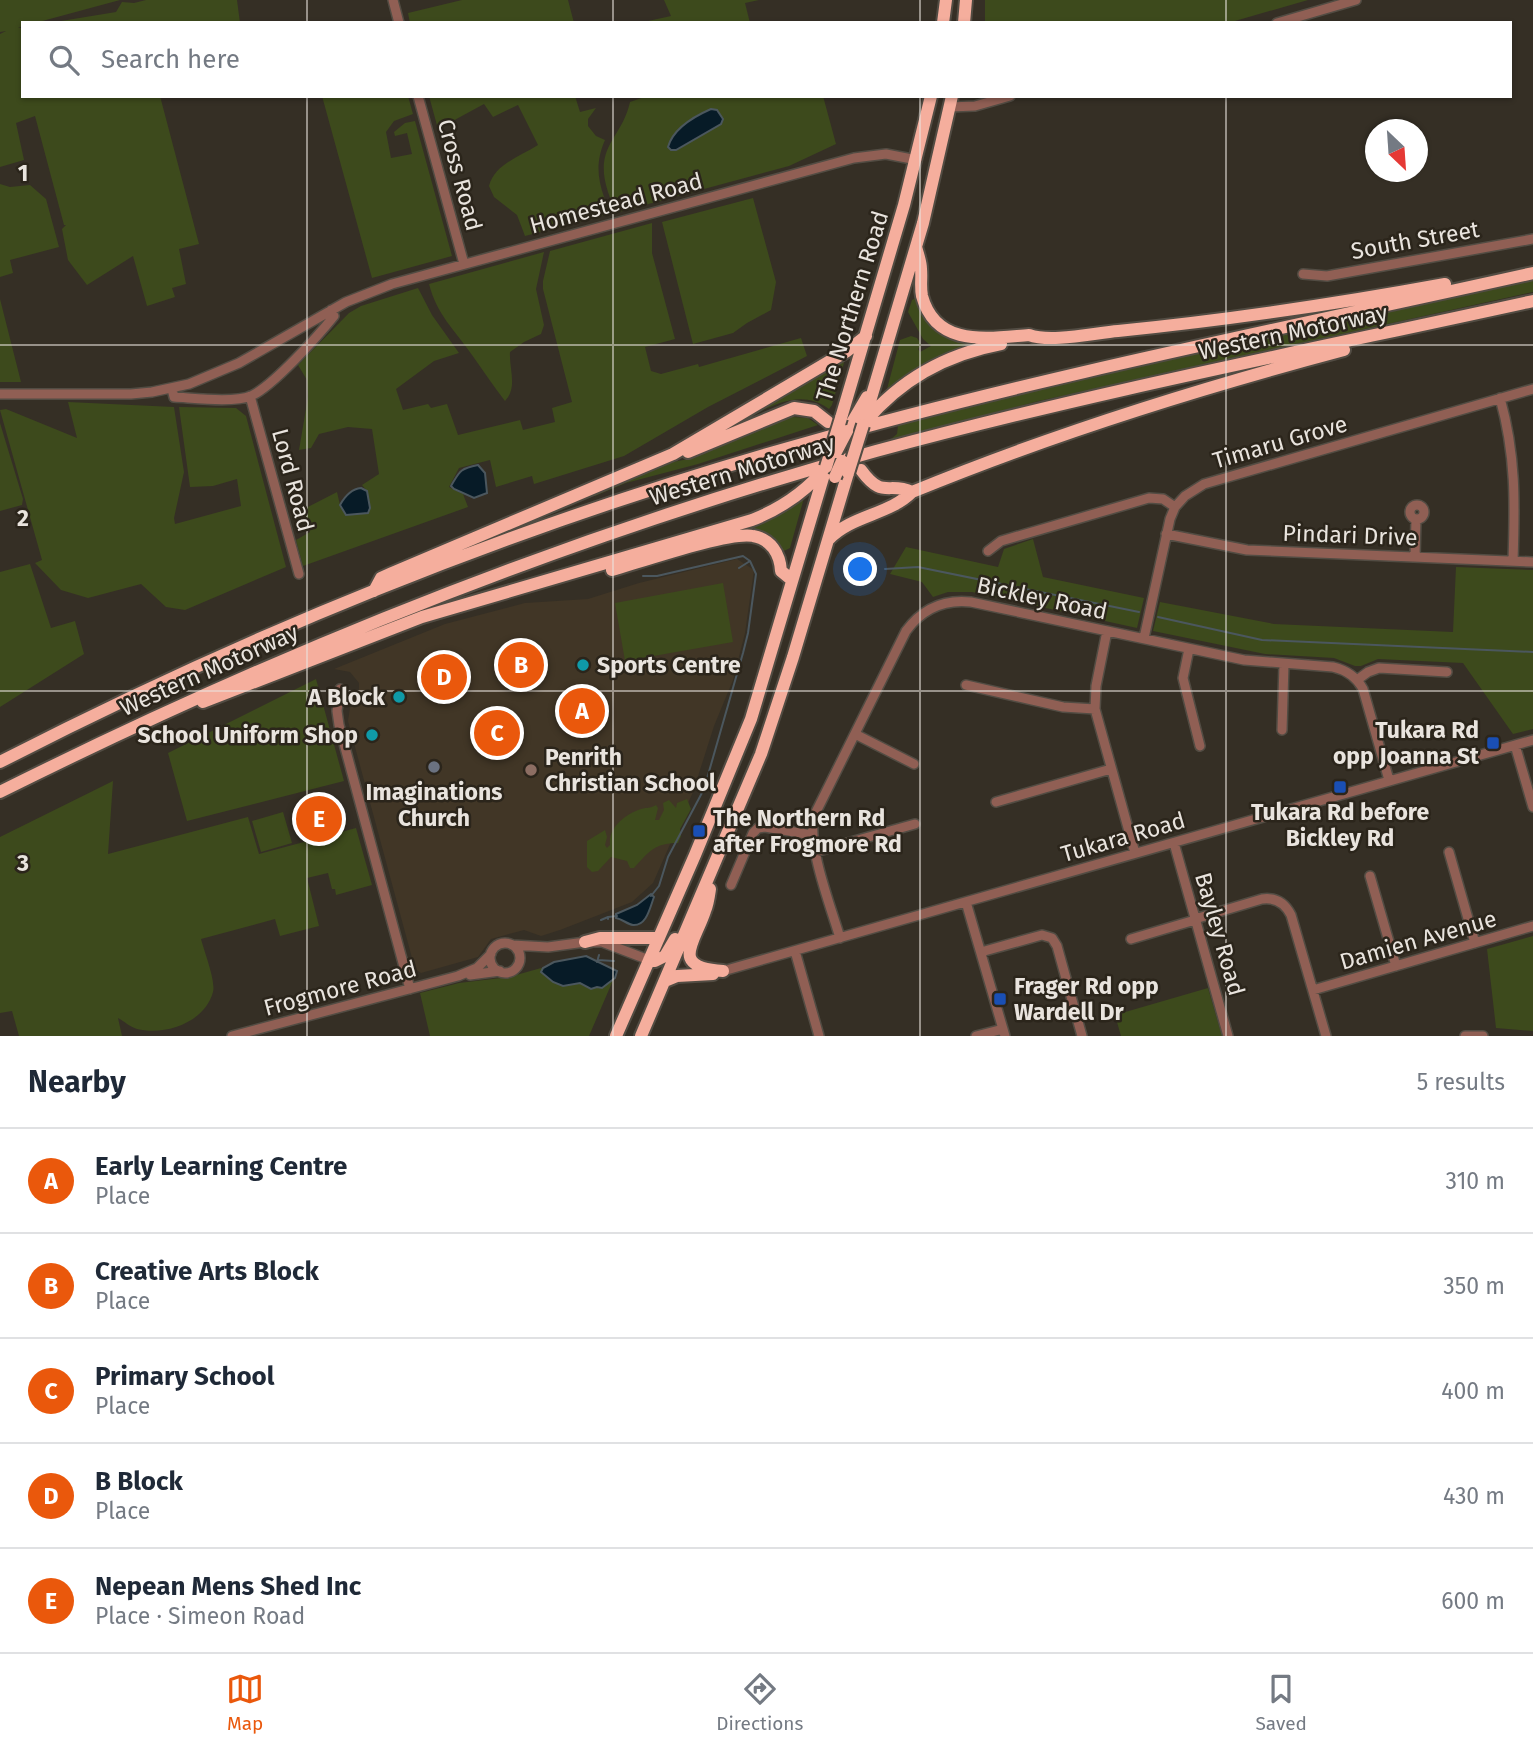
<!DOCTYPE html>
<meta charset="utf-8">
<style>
:root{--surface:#fff;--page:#f6f6f7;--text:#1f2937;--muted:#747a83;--line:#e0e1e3;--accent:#ea580c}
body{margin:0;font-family:"Fira Sans",sans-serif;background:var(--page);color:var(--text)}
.compass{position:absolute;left:1365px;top:119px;width:63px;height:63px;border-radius:50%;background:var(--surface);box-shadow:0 2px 5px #0004;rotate:155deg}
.you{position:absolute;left:861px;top:570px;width:24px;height:24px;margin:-18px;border:5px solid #fff;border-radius:50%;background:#1a73e8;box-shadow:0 0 0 10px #1a73e833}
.badge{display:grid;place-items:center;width:46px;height:46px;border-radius:50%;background:var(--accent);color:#fff;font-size:23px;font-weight:700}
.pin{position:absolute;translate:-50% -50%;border:4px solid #fff;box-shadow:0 2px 7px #0006}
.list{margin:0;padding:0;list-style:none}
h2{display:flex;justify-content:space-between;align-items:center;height:91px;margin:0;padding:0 28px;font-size:30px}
h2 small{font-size:23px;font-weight:400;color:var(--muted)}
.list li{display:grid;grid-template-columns:46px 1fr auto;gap:21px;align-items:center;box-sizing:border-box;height:105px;padding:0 28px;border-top:2px solid var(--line)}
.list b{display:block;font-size:26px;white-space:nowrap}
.list p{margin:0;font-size:23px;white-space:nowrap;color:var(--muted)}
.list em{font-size:23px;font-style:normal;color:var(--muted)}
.icon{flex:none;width:38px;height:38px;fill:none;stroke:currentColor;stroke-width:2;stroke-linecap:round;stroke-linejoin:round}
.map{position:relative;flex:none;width:1533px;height:1036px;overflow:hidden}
.search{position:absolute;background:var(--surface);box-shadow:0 2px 5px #0004;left:21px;right:21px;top:21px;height:77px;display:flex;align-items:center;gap:18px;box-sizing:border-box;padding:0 24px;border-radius:0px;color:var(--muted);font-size:26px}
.sheet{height:616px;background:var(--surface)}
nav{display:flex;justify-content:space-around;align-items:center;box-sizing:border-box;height:98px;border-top:2px solid var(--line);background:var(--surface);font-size:19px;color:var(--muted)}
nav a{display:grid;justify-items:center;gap:4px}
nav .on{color:var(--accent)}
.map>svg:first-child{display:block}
.built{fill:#413626}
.green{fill:#3d4a1c}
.water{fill:#071b27;stroke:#4b575e;stroke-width:2}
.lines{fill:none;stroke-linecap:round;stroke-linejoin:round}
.stream{stroke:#4b575e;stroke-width:2}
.minor-casing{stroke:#524c43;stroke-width:12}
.highway-casing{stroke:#524c43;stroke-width:16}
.minor{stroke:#905f54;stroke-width:9}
.highway{stroke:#f5ae9d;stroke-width:12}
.highway-bridge-casing{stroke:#524c43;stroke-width:16;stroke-linecap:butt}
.highway-bridge{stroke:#f5ae9d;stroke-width:12}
.grid{fill:none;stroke:#e9e4de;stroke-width:2;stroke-opacity:0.55}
.culture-dot{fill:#0f9aa8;stroke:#2b251b;stroke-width:2.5}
.transit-dot{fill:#1a4fb4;stroke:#2b251b;stroke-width:2.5}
.worship-dot{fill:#6b7280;stroke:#2b251b;stroke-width:2.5}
.education-dot{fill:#8d6e63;stroke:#2b251b;stroke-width:2.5}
.labels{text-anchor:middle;stroke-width:5;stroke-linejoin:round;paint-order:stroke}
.street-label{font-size:23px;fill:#e9e4de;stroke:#2b251b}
.poi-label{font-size:23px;font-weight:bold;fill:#e9e4de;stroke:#2b251b;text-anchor:start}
.grid-label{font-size:23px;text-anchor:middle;font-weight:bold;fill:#e9e4de;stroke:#2b251b;stroke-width:5;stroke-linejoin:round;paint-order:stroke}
</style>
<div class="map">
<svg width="1533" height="1036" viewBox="0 0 1533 1036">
<rect width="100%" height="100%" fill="#352f25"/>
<!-- built -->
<path class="built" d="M 737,559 L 754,570 L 745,633 L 733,680 L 714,726 L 693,792 L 653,883 L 632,902 L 560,930 L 541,936 L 524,930 L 491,939 L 478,957 L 421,973 L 415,969 L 348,721 L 350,708 L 359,693 L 359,683 L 350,672 L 334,669 L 445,624 L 525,603 L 588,599 L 639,583 Z"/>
<!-- green -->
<path class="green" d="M 0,0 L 120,0 L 35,23 L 23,23 L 23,26 L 18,28 L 23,28 L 23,96 L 160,96 L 199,244 L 179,249 L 186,284 L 172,288 L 175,297 L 147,306 L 133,256 L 87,285 L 68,260 L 62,229 L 66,225 L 64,225 L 35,116 L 16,123 L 24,160 L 0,167 L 0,34 L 6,31 L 0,32 Z
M 146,0 L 237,0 L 240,23 L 49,23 L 116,12 L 122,2 L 134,3 Z
M 462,0 L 568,0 L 574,23 L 410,23 L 408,13 Z
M 664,0 L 759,0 L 745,3 L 750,23 L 639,23 L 671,16 Z
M 985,0 L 1308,0 L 1228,23 L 985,23 Z
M 322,96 L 408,96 L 413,114 L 394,121 L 386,132 L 391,158 L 412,154 L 407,133 L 395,136 L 394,132 L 405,123 L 415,121 L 452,256 L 372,278 Z
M 429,96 L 575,96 L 580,112 L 596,108 L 588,119 L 588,126 L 596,136 L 605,140 C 596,161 597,176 604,197 C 607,204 610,206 608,214 L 525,236 L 517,215 L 494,197 L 489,186 C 495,164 519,157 538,145 L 518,105 L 493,117 L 484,104 L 438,129 Z
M 647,96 L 823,96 L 836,144 L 789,166 L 619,212 C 612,206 611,200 608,192 C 593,146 622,139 630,102 Z
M 0,184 L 10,187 L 30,185 L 46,199 L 59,247 L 10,260 L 13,273 L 0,277 Z
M 753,198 L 776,282 L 771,310 L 747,323 L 733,333 L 693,344 L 662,222 Z
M 652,223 L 652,253 L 675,339 L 645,347 L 651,371 L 661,374 L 698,364 L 699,367 L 801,338 L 807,356 L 708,407 L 624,456 L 534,484 L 532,476 L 496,487 L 490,460 L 459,468 L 449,487 L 463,494 L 468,507 L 303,566 L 296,540 L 310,532 L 304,509 L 337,492 L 340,505 L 346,515 L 367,513 L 367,491 L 362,485 L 379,474 L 372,429 L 348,427 L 319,434 L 311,448 L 299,450 L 308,397 L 307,380 L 298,365 L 349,313 L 361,306 L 418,288 L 432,315 L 459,353 L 434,361 L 396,389 L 403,410 L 428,404 L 431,408 L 447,404 L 458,435 L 520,420 L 523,430 L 555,422 L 552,408 L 572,402 L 543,289 L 543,281 L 550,251 Z
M 544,252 L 536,289 L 544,325 L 541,334 L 524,342 L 510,352 C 509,370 518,387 505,401 C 493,386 483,370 472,355 C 454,329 437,315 429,284 Z
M 1533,278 L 1533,292 L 1039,401 L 891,439 L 897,434 L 898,426 L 912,420 L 1034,388 Z
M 916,298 L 923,313 L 952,338 L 971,343 L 930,360 L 887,389 L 900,340 L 911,336 L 917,338 L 921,344 L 918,349 L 920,352 L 931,346 L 923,339 L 908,312 L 912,300 Z
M 0,299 L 21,382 L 0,382 Z
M 845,359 L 832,405 L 829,409 C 800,388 774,406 745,418 Z
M 68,402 L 174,407 L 184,472 L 174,518 L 175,524 L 241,506 L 237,479 L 213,486 L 190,487 L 179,407 L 236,408 L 246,416 L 286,567 L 185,610 L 166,607 L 141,584 L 88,598 L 61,590 L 35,563 L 42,560 L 0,410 L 6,409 L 77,438 Z
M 793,417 L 808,418 L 818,425 L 698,464 L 626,483 L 595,496 L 593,494 L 663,464 L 693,458 L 779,420 Z
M 0,423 L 23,499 L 22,505 L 0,511 Z
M 804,498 L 790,548 L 784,551 L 773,537 L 752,527 L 751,525 L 777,516 Z
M 1033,539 L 1043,577 L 1144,598 L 1137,628 L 972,592 L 948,592 L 933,597 L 922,582 L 890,574 L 906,547 L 998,567 L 1004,549 Z
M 30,564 L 51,628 L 75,621 L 84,654 L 0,707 L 0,572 Z
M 1456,567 L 1533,570 L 1533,729 L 1513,734 L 1463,663 L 1378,659 L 1361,666 L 1355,666 L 1334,658 L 1265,654 L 1153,631 L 1160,602 L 1274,624 L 1453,632 Z
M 723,583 L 733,642 L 625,661 L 615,603 Z
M 316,679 L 344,781 L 187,821 L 168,753 Z
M 113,781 L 108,854 L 248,817 L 259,854 L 356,828 L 372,885 L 336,895 L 335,889 L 332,889 L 328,873 L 307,878 L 319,926 L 280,936 L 275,919 L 201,939 C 204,951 216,981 213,992 C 205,1022 166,1036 137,1029 C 130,1027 124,1021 118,1018 L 122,1036 L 19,1036 L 12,1011 L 0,1013 L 0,837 Z
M 687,799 L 691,809 L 680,829 L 681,836 L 678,843 C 654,843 649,852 634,868 L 630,868 L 627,861 L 611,857 L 598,871 L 592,872 L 587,867 L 587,841 L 605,830 L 607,837 L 605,845 L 607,848 L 610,845 C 608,828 625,814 641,809 C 648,807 649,809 656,805 L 658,808 L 655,820 L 659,820 L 664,810 L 663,803 L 669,800 L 676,808 L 677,803 Z
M 283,812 L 292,843 L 261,852 L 252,821 Z
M 1533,936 L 1533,1031 L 1496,1028 L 1487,949 Z
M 584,956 L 617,971 L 589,1036 L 430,1036 L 420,993 L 459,983 L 509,977 Z
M 1208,988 L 1222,1036 L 1121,1036 L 1115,1015 Z"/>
<!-- water -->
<path class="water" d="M 711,109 L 717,110 L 723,119 L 721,124 L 676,150 L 671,150 L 668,147 C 673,129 695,116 711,109 Z
M 478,465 L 485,473 L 487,493 L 474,498 L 454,489 L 451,486 C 460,471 459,469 478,465 Z
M 361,488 L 367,491 L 370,508 L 368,513 L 346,515 L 340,505 C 345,496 351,489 361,488 Z
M 651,894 L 654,897 C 650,907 647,926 633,925 C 627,924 622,919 616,918 L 616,914 L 637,905 Z
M 586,956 L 617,971 L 615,978 L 602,988 L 597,987 L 591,989 L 580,983 L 563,986 L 553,982 L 541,972 L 543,968 L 554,962 Z"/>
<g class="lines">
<!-- stream -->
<path class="stream" d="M 739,568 L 750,561
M 885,569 L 918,567 L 1139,612
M 643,576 L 657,576 L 743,556 L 750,561 L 756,574 L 748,633 L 743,653 L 704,789 L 668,857 L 659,886 L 651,896
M 1158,617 L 1262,640 L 1533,652
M 608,919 L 608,917 L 617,916
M 601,920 L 608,917
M 598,960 L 614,961
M 597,962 L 599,955"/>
<defs>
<path id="minor" d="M 393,0 L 399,23
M 1277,23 L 1356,0
M 418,96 L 464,264
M 950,107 L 975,106 L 1010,96
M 1303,274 L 1327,276 L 1533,239
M 172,389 L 174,397 C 194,398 233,403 251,396 C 273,386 318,336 334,316 L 331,310
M 0,394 L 131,394 L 152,392 L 189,384 L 239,363 L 346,302 L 392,284 L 854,158 L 886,154 L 917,160
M 250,396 L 299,574
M 1500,398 C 1516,455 1515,503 1513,561
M1410 512a7 7 0 1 1 14 0a7 7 0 1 1-14 0Z
M 1166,534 L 1247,550 L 1533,562
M 988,551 L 1001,541 L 1149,498 L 1163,499 L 1175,507
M 1415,557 L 1416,519
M 1107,631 L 1096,686 L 1095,709 L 1135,853
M 1144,638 L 1170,519 L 1175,507 L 1185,496 L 1204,484 L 1533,389
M 1189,649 L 1183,678 L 1200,746
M 1357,680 L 1368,672 L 1379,668 L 1447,672
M 966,685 L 1063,707 L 1095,709
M 340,689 L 337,711 L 339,725 L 410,989
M 1282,730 L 1284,664
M 855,734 L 914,764
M 1515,745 L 1533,807
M 996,802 L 1111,769
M 1174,843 L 1228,1036
M 815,852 L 915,824
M 1449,852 L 1475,943
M 1370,876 L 1396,966
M 731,885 L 753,833 L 758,828 L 765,827 L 812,835
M 966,902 L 1005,1036
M 1195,919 L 1262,899 C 1276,897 1285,903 1291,915 L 1326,1036
M 840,938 C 831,907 807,846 814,816 L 906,631 C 922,609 944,599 971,602 L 1244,660 L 1333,667 C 1346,670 1356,676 1363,689 L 1389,780
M 1131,939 L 1195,920
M490 958a15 15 0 1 1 30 0a15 15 0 1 1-30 0Z
M 512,945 L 548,947 L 585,942 L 602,942 L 649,960
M 795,951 L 819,1036
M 981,952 L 1042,935 L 1052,938 L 1057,946 L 1082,1036
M 723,971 L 1533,740
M 470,975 L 500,971
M 1313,990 L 1533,926
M 232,1036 L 458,976 L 477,968 L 491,954
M 976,1036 L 1003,1029
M 1465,1036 L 1483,1036"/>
<path id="highway" d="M 943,23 L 946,0
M 964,23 L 966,0
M 916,247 C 918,254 921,262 921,269 C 922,278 920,286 922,296 C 936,348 988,338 1029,335 C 1051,343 1094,333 1118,331 C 1228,320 1336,304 1445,284
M 841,418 L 904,205 L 931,96
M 865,422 C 901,379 947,354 1001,344
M 863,425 L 923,223 L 952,96
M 847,431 L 867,397
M 688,452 L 794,408 L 814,411 L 828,422
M 861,470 C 883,500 888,481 912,492
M 829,539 C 852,515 889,515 912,492 C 1053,434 1197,389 1344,350
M 612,570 C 640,562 730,531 753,536 C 771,539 780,554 781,571 L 792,580
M 374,591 L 381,578 L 392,573 L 673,454 L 847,351 L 866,336
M 203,702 L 422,617 L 752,520 C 782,508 806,492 826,467
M 0,762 C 257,630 528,521 806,443 C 1046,375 1290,327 1533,273
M 0,792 C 282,651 572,535 876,451 C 1093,392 1314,349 1533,301
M 710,889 C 709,896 708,904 705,911 C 694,944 669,967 723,971
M 585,942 L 600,938 L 659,938
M 649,960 L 655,961 L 665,956 L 675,939
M 665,981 L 677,976 L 713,974
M 616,1036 L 695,855 L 751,719 L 825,471
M 641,1036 L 761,754 L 793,657 L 848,473"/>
</defs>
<!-- minor casing -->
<use href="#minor" class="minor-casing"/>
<!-- highway casing -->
<use href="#highway" class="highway-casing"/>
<!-- minor -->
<use href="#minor" class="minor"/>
<!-- highway -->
<use href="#highway" class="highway"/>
<defs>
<path id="highway-bridge" d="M 836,452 L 847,431
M 826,467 L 841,418
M 848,473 L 863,425
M 835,477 L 842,461"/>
</defs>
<!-- highway-bridge casing -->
<use href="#highway-bridge" class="highway-bridge-casing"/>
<!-- highway-bridge -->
<use href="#highway-bridge" class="highway-bridge"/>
</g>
<!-- grid -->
<path class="grid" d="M 307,0 L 307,23M 613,0 L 613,23M 920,0 L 920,23M 1226,0 L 1226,23M 307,96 L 307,1036M 613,96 L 613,1036M 920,96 L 920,1036M 1226,96 L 1226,1036M 0,345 L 1533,345M 0,691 L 1533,691"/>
<!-- markers -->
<g class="culture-dot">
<circle cx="583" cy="665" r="7"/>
<circle cx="399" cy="697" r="7"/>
<circle cx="372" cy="735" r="7"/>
</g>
<g class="transit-dot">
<rect x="1486" y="736" width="14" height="14" rx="3.5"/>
<rect x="1333" y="780" width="14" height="14" rx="3.5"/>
<rect x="692" y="824" width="14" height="14" rx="3.5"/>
<rect x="993" y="992" width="14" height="14" rx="3.5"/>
</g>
<circle class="worship-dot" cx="434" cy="767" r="7"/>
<circle class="education-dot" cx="531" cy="770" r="7"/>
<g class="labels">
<!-- street labels -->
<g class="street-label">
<text transform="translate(460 175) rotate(75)" y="8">Cross Road</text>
<text transform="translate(616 203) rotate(-15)" y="8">Homestead Road</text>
<text transform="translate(1415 240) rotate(-10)" y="8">South Street</text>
<text transform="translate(852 306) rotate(-73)" y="8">The Northern Road</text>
<text transform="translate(1293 332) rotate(-12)" y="8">Western Motorway</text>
<text transform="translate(1280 442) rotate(-16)" y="8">Timaru Grove</text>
<text transform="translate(742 470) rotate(-17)" y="8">Western Motorway</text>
<text transform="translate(293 480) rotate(75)" y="8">Lord Road</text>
<text transform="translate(1350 535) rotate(2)" y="8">Pindari Drive</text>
<text transform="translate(1042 598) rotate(12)" y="8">Bickley Road</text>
<text transform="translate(209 670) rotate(-24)" y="8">Western Motorway</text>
<text transform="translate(1123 837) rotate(-16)" y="8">Tukara Road</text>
<text transform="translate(1220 934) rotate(74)" y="8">Bayley Road</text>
<text transform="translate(1418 940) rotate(-16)" y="8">Damien Avenue</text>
<text transform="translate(340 988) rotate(-15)" y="8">Frogmore Road</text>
</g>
<!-- poi labels -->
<g class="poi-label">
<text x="597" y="673">Sports Centre</text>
<text x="385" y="705" text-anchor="end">A Block</text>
<text x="1479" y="738" text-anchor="end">Tukara Rd<tspan x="1479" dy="26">opp Joanna St</tspan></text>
<text x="358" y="743" text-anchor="end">School Uniform Shop</text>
<text x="545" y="765">Penrith<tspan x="545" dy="26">Christian School</tspan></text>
<text x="434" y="800" text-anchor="middle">Imaginations<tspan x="434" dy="26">Church</tspan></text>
<text x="1340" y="820" text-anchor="middle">Tukara Rd before<tspan x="1340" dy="26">Bickley Rd</tspan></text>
<text x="713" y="826">The Northern Rd<tspan x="713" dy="26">after Frogmore Rd</tspan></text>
<text x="1014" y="994">Frager Rd opp<tspan x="1014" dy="26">Wardell Dr</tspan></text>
</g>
</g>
<g class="grid-label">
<text x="23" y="181">1</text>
<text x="23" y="526">2</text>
<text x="23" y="871">3</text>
</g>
</svg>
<svg class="compass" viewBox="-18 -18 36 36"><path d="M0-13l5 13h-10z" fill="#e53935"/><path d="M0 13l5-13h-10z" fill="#747a83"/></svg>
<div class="you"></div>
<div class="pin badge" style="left:582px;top:711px">A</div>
<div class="pin badge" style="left:521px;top:665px">B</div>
<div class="pin badge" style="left:497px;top:733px">C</div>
<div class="pin badge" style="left:444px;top:677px">D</div>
<div class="pin badge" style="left:319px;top:819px">E</div>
<div class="search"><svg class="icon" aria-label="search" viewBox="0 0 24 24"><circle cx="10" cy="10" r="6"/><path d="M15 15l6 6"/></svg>Search here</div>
</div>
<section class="sheet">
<h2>Nearby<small>5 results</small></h2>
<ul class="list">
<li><span class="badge">A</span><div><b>Early Learning Centre</b><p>Place</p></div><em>310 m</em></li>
<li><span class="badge">B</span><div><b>Creative Arts Block</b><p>Place</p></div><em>350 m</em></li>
<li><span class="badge">C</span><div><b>Primary School</b><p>Place</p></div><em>400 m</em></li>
<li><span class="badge">D</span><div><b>B Block</b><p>Place</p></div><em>430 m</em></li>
<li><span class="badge">E</span><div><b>Nepean Mens Shed Inc</b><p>Place · Simeon Road</p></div><em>600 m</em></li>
</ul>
</section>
<nav>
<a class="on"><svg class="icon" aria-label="map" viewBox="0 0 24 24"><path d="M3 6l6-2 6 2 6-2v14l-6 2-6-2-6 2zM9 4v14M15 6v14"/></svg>Map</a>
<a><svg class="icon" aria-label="directions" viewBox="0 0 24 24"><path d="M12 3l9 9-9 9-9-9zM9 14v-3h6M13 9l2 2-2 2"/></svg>Directions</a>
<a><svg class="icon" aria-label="saved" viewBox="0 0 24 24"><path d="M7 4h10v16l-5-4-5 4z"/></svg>Saved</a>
</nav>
